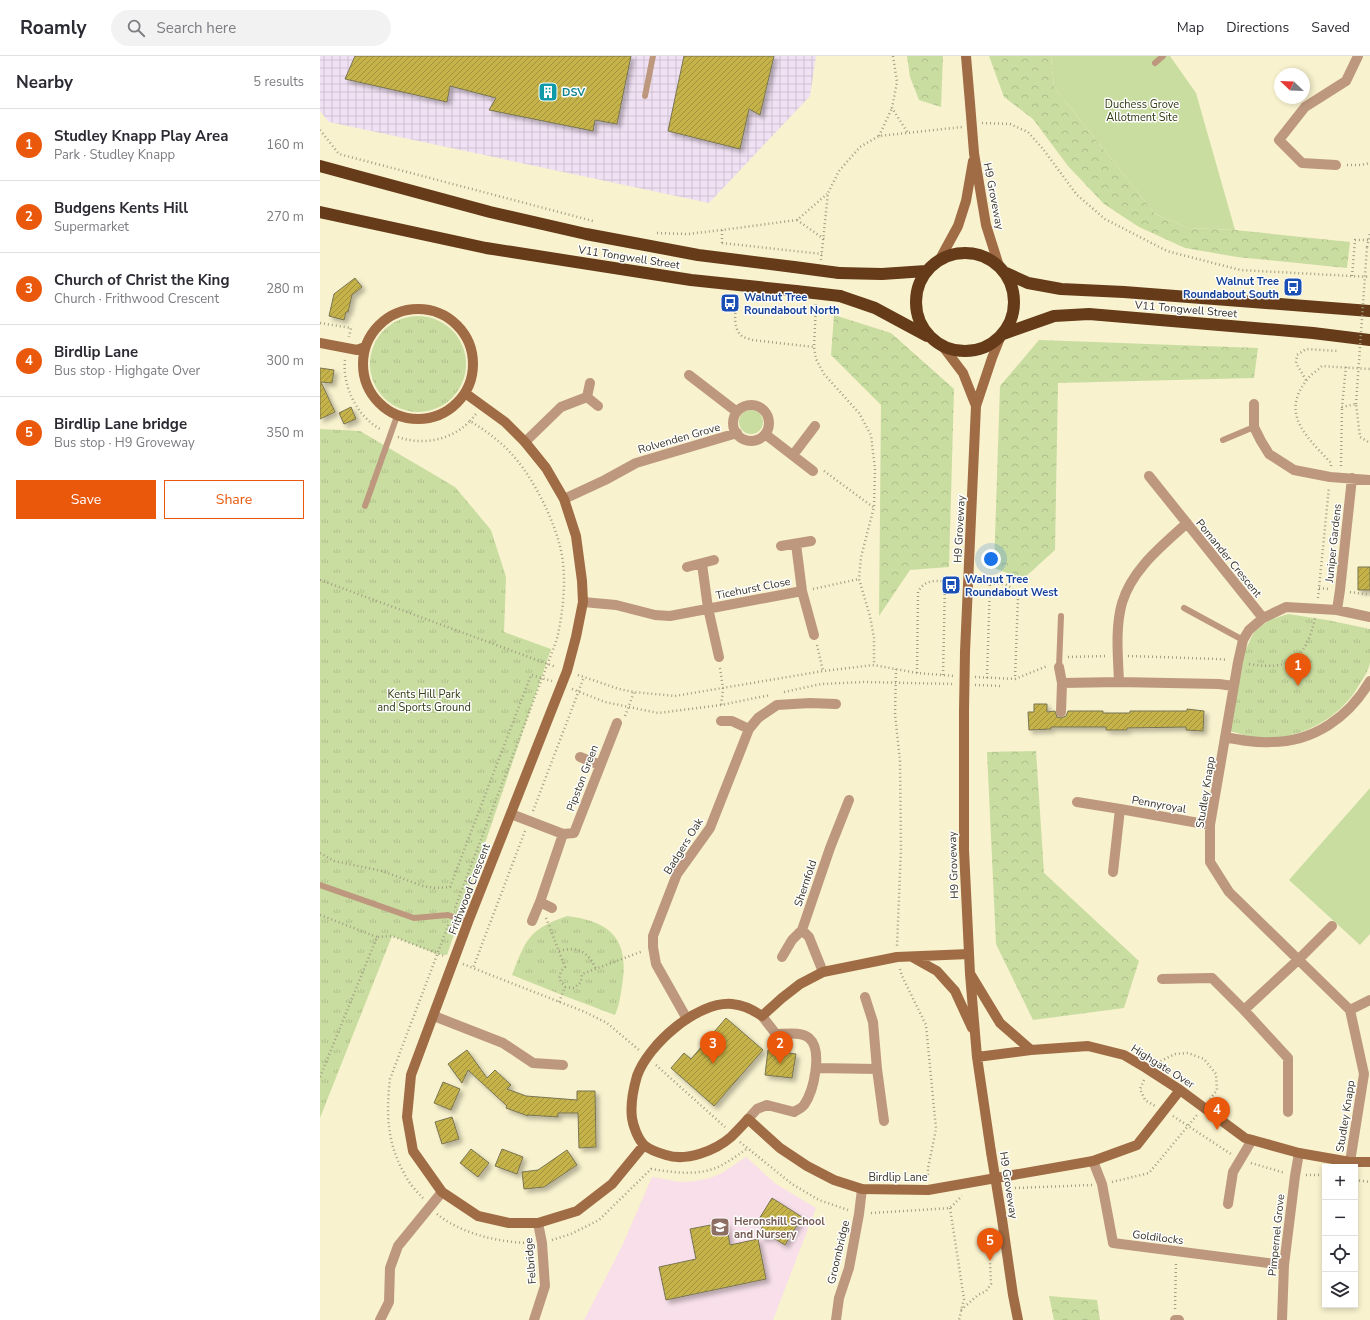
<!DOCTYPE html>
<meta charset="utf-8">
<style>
:root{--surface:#fff;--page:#f2f2f3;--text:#2b2b33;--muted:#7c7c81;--line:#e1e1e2;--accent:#ea580c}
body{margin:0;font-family:"Nunito Sans",sans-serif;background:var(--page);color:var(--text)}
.controls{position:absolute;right:12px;bottom:12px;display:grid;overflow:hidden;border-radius:0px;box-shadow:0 2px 6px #0003}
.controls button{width:36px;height:36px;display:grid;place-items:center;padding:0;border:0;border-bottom:1px solid var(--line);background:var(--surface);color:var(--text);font:20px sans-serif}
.compass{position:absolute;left:954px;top:12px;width:36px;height:36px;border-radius:50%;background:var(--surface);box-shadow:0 2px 6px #0003;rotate:293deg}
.you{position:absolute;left:671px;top:503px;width:14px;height:14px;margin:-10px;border:3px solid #fff;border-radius:50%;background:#1a73e8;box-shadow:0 0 0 6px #1a73e833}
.badge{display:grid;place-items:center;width:26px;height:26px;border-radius:50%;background:var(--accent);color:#fff;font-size:13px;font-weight:700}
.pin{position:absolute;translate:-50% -33px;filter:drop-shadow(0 1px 2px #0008)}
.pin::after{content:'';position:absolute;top:21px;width:14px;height:12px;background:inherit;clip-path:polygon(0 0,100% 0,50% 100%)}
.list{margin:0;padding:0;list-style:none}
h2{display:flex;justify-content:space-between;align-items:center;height:52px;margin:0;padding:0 16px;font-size:17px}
h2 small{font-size:13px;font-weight:400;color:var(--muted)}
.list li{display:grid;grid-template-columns:26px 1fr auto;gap:12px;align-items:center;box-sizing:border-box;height:72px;padding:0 16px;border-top:1px solid var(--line)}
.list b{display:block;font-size:15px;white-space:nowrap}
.list p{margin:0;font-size:13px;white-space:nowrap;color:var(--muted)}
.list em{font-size:13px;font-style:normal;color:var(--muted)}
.actions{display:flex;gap:8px;padding:12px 16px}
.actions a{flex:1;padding:9px 0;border:1px solid var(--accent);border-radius:0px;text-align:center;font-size:14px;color:var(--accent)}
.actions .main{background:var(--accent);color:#fff}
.icon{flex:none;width:22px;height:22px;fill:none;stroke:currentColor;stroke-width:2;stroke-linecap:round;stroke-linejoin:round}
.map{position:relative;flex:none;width:1050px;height:1264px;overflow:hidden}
header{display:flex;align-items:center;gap:24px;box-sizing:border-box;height:56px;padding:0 20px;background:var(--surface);border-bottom:1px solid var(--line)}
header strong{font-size:19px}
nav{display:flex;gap:22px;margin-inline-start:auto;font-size:14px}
.search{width:280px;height:36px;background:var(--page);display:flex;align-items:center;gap:10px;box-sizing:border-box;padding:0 14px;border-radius:22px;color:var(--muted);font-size:15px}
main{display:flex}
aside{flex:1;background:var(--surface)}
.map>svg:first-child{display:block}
.industrial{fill:url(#industrial-grid)}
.education{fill:#f8dfe9}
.green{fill:#cadda1}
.forest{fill:url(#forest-crowns)}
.park{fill:url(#park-tufts)}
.building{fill:url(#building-hatch);stroke:#797453;filter:url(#shadow)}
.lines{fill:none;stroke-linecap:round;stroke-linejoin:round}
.path{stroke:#a29e83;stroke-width:2.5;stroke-dasharray:1 3;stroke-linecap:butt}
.lane{stroke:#bd987e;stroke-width:6}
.street{stroke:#bd987e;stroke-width:10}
.secondary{stroke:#a06c45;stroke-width:10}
.highway{stroke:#663b19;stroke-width:12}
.path-bridge{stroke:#a29e83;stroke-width:2.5;stroke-dasharray:1 3;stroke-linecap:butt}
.secondary-bridge{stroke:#a06c45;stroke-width:10}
.highway-bridge{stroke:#663b19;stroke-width:12}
.labels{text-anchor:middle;stroke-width:3;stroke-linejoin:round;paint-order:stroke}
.culture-label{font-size:11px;font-weight:bold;fill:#0d838f;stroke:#fefefe;text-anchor:start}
.park-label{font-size:11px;fill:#313c13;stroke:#fefefe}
.street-label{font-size:11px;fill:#373426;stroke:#fefefe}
.transit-label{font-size:11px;font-weight:bold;fill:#164399;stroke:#fefefe;text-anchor:start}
.education-label{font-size:11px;font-weight:bold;fill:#785e54;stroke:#fefefe;text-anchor:start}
</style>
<header>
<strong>Roamly</strong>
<div class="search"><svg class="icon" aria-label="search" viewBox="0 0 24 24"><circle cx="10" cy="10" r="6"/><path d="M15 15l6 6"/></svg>Search here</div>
<nav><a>Map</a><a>Directions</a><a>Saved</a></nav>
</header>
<main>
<aside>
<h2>Nearby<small>5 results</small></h2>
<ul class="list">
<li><span class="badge">1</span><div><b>Studley Knapp Play Area</b><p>Park · Studley Knapp</p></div><em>160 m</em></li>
<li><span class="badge">2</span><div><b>Budgens Kents Hill</b><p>Supermarket</p></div><em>270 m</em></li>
<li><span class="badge">3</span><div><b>Church of Christ the King</b><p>Church · Frithwood Crescent</p></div><em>280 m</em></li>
<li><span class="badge">4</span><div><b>Birdlip Lane</b><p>Bus stop · Highgate Over</p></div><em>300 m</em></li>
<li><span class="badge">5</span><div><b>Birdlip Lane bridge</b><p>Bus stop · H9 Groveway</p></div><em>350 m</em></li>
</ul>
<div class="actions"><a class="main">Save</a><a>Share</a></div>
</aside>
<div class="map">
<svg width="1050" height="1264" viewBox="0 0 1050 1264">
<defs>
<pattern id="industrial-grid" width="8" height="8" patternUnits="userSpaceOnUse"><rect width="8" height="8" fill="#f1e1f4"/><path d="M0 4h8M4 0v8" fill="none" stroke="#cfc2d1"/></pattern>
<pattern id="forest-crowns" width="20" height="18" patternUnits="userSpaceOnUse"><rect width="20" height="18" fill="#cadda1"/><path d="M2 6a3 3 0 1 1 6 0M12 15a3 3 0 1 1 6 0" fill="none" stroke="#aebe8a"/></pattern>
<pattern id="park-tufts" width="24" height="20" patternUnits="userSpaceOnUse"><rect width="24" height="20" fill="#cadda1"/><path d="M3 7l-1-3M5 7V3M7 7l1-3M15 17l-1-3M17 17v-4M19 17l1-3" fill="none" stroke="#aebe8a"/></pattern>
<pattern id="building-hatch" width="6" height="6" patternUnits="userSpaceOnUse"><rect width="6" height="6" fill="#c5b349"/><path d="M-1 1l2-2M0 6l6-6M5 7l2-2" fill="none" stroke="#a1923d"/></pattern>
<filter id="shadow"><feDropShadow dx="3.5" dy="3.5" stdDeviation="2" flood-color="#0004"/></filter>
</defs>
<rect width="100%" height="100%" fill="#f8f2ce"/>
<!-- industrial -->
<path class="industrial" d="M 0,0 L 496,0 L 490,40 L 389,147 L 9,66 L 0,55 Z"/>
<!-- education -->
<path class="education" d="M 426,1101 L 456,1128 L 496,1152 L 453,1264 L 264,1264 L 302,1190 L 332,1121 L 361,1126 L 375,1125 L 390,1122 L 402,1117 Z"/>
<!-- green -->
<path class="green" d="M 731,0 L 850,0 L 876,37 L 915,174 L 868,172 L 835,158 L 734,31 Z
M419 366a12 12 0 1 1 24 0a12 12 0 1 1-24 0Z
M 1050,732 L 1050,878 L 1040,889 L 969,824 Z"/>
<!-- forest -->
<path class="forest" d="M 587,0 L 623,0 L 621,51 L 599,44 L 590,21 Z
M 669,0 L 731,0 L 734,31 L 835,158 L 868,172 L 915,174 L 1030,186 L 1027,212 L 917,201 L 865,192 L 819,171 L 784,148 L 748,110 L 713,63 L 684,41 Z
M 514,259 L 571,277 L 634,333 L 629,511 L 590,514 L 559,560 L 561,349 L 511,299 Z
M 719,284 L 938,292 L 934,322 L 738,327 L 735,494 L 703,523 L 674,512 L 680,330 Z
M 716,695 L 724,817 L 819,905 L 804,952 L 713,964 L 676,888 L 667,696 Z
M 729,1240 L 777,1244 L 780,1264 L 734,1264 Z"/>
<!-- park -->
<path class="park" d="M50 308a48 48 0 1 1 96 0a48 48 0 1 1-96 0Z
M 0,373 L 40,375 L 135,431 L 171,474 L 186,521 L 184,576 L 231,593 L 127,899 L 117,898 L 72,880 L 0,1062 Z
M 968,558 L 1007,564 L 1050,573 C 1050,584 1050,596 1050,607 C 1048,617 1041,625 1036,634 C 1016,665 976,685 939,682 C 929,681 919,677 909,675 L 924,597 L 934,576 L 949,564 Z
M 247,860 C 287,865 308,880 303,923 C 301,936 300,948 295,959 L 242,939 L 192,919 C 206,883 209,873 247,860 Z"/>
<!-- building -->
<path class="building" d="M 35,0 L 311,0 L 297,68 L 275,64 L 273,75 L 169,54 L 176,42 L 130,30 L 127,46 L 25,23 Z
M 364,0 L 454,0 L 440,59 L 429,53 L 420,93 L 348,75 Z
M 35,222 L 42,231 L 32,239 L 28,256 L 26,256 L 24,264 L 9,260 L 14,238 Z
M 0,312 L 14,314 L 12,327 L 1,326 L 15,356 L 0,363 Z
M 31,351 L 36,363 L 24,368 L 19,357 Z
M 1038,511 L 1050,511 L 1050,534 L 1038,534 Z
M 714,648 L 727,648 L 727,656 L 735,655 L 737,661 L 741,662 L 746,660 L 748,655 L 783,655 L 783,657 L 810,657 L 810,655 L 867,655 L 867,653 L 884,655 L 883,675 L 866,674 L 866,671 L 807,672 L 807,674 L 786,674 L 786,671 L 731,671 L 731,673 L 709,674 L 708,656 L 714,656 Z
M 406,962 L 443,994 L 394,1050 L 351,1012 L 364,997 L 371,1003 Z
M 147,994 L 167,1022 L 175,1014 L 191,1029 L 187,1033 L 206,1040 L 257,1044 L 257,1035 L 275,1035 L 276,1091 L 259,1092 L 258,1057 L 238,1057 L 238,1061 L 208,1059 L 208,1060 L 186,1052 L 187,1050 L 148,1014 L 142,1027 L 128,1008 Z
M 448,994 L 476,998 L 472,1022 L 445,1019 Z
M 123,1026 L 140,1033 L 131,1054 L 114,1047 Z
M 132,1061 L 139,1083 L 122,1088 L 115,1066 Z
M 151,1093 L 169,1107 L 158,1121 L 140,1107 Z
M 182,1093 L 203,1101 L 197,1118 L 175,1110 Z
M 247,1094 L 257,1109 L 224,1131 L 204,1133 L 202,1116 L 218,1114 Z
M 452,1142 L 482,1161 L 465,1189 L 452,1181 L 441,1182 L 441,1174 L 444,1166 L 439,1163 Z
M 406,1166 L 410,1189 L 438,1183 L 446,1223 L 346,1244 L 339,1211 L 376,1203 L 370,1173 Z"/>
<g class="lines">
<!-- path -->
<path class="path" d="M 573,0 L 577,26 L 572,52 L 588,77
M 662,67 L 690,68 L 708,76 L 723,93 L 757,139 L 785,163 L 847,195 L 920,214 L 1050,221
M 0,74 L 19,98 L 273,165
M 559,80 L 572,52
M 1027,109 L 1041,109 L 1050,107
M 477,164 L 504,183
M 402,174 L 402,188
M 337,177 L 368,178 L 402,174 L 477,164 L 507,138
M 402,187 L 502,198
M 1047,191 L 1050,177
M 501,204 L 508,137 L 519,115 L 540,91 L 559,80 L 642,71
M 1032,220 L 1035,184 L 1048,184
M 417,241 C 416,254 411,272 423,281 C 426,282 430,283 432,284 L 494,291
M 496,248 L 494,291 L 496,303 L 504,318 L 539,357 L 551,379 L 555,413 L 554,451 L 541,501 L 539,523 L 550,560 L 554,582 L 554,609
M 0,267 L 31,272 L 29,281
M 25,304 C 22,331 38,362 62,374
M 1026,311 L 1022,351 L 1036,348 L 1040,381 L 1050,387
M 986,324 L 976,307 L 977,299 L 986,293 L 1018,295
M 150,365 L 156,358
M 78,381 C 103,390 132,384 150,365 C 163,373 176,382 187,393 C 209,415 229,453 238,483 C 248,515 244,551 237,583 L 135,852
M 1011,410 L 1011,407 C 988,382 960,359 986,325 C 990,319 997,315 1002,310 L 1050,313
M 1021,410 L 1022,351
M 504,415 L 553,451
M 0,524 L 236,611
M 658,527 L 685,528 L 692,532 L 698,541 L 695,623
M 999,532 L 1009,533
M 493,533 L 539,523
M 1030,536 L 1050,539
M 998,542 L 1009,431
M 497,589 L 503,615
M 808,600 L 899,603 L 907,604
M 748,601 L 787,600
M 929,608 C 970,615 986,603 995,562
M 400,612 L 403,633 L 401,651
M 576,613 L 575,658 L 580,705 L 581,793 L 577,890
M 597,617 L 598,536 C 606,520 622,526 637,526
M 258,619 L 299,633 L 314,636 L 355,640 L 503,615 L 554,609 L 597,617 L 634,620
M 623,619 L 625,526
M 655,621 L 695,623 L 727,610
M 667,622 L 670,527
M 655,629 L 682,630
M 252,633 L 285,646 L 338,657 L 401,649 L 450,639
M 464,636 L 501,628 L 544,626 L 634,628
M 305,660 L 314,636
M 213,755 L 264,621
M 205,775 L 153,912 L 265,956 L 287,967 L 319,994
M 0,797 L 14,805 L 62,815 L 103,830 L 115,832 L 130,831 L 211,619 L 232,625
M 0,859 L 57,881
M 226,862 L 245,911 L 241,915 L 239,923 L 245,931
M 239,895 C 257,890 268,895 276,913
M 143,908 L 153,912
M 580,913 L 582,920 L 606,969 L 616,1073 L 608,1112 L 608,1122
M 245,931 L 254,932 L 261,926 L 262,918 L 323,895
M 239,946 L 245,931
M 837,1007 L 855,998 L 868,997 L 884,1003 L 896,1018 L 897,1034 L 890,1043
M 336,1009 L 405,1071
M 0,1021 L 57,881 L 72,880 L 124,900
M 824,1024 L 820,1033 L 825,1044 L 835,1050
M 853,1060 L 911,1098
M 420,1086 L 472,1128 L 499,1144 L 528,1154
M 931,1107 L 965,1117
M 986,1119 L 1005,1119
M 1035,1124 L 1050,1126
M 792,1126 L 829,1117 L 877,1059
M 695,1132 L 772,1129
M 103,1142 C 96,1135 88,1126 84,1117 C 67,1087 66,1057 70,1023 L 129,867
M 630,1152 L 644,1243 L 639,1264
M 551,1157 L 630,1152 L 642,1140
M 117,1158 C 141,1178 181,1187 212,1187
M 232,1184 L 251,1178 L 279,1164 L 331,1113 C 352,1116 375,1120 396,1112 C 407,1107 418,1099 428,1092
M 855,1253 L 856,1206
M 641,1254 L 658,1239 L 666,1235 L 671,1228 L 670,1205"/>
<!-- lane -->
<path class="lane" d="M 835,7 L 843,0
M 325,40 L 333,0
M 903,384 L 934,371
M 45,450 L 77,360
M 864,552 L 923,584
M 739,611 L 741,560
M 0,829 L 94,862 L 128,859 L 148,866"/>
<!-- street -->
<path class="street" d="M 1016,109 L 982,107 L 959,84 L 985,51 L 1026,25 L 1038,0
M 369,319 L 417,356
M 267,341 L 278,350
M 267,341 L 270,327
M 934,348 L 934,371 L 941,385 L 949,398 L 974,414 L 1010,421 L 1050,424
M413 367a18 18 0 1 1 36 0a18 18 0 1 1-36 0Z
M 445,378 L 493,415
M 205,386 L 241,351 L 267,341
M 473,399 L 495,370
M 829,420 L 943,562
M 244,443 L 285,424 L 316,407 L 417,377
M 476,488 L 482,535 L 494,579
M 461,490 L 491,485
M 382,508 L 388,552 L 399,601
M 367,511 L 394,504
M 263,546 L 296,549 L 335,559 L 350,560 L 482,535
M 1017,554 L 1020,534 L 1032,422
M 739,611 L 742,627 L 741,656
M 799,626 C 798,600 795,572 802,547 C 812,513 842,490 867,467
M 742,627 L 799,626 L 899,628 L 913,630
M 401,665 L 412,665 L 429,673
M 905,681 C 920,684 935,687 951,686 C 994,686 1029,661 1050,625
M 260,701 L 280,709
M 757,746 L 800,753
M 191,758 L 243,778
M 793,816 L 800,753 L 890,769
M 220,846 L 232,852
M 212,865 L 220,846 L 243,778 L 254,777 L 297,667
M 462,901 L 472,884 L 482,874
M 503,916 L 489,881 L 482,874 L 510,792 L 529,744
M 842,923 L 892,922 L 924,954 L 968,1002 L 968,1056
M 545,941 L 553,966 L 557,1013
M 924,954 L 978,904 L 1012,870
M 1030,954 L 1050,944
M 114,960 L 183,987 L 213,1007 L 243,1009
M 367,963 L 336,908 L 333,891 L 333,880 L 357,818 L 390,772 L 429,673 L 438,662 L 457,649 L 490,647 L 516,648
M 496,1012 L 557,1013 L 564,1065
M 428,1063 L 437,1053 L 447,1049 L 474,1056 C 477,1054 482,1052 484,1049 C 494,1035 503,994 489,982 C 481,975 466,978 456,978 L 442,960
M 773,1105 L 782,1128 L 793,1187 L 964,1209
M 1030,1106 L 1044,1018 L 1030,954 L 909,836 L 890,806 L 890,769 L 918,606 L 923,584 L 929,574 L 943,562 L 966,551 L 1017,554 L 1050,561
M 908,1148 L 913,1116 L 932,1084
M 60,1264 L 69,1246 L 70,1212 L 78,1190 L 122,1136
M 214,1264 L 225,1230 L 222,1187 L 218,1167
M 516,1264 L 519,1242 L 529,1212 L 539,1158 L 542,1133
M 855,1264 L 859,1264
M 962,1264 L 964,1209 L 975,1120 L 979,1097"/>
<!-- secondary -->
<path class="secondary" d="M 646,0 L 650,47
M 654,97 L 666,169 L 679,210
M 620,203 L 638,170 L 646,145 L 653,105
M43 308a55 55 0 1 1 110 0a55 55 0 1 1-110 0Z
M 0,287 L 37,294 L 45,291
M 624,292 L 643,317 L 656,350
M 145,337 L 185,366 L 205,386 L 226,412 L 244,443 L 256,480 L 262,525 L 263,546 L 256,581 L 247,615 L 148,866 L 91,1019 L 87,1061 L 93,1095 L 122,1136 L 158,1160 L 189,1167 L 218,1167 L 257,1155 L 292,1128 L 324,1089
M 645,596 L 656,350 L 672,302 L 680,282
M 644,654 L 644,794 L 650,918 L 657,1001 L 671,1096
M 649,898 L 577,901 L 503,916 L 480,928 L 462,942 L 442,960 C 432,953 424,949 412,948 C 377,945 328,989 317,1020 C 313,1034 310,1047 312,1062 C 313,1070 318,1083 324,1089 C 330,1094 339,1097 346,1099 C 367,1106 396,1094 411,1081 C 417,1075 423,1069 428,1063 L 460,1092 L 487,1110 L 514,1124 L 542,1133 L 608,1134 L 773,1105 L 817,1089 L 860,1034
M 592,901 L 617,915 L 635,935 L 652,972
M 651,919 L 680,967 L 711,994
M 657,1001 L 711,994 L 768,990 L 804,999 L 826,1012 L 860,1034 L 925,1082 L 979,1097 L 1030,1106 L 1050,1106
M 682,1163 L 693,1239 L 698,1264"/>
<!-- highway -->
<path class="highway" d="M 0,110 L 170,156 L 266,178 L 378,199 L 474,211
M 0,156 L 166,192 L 371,224 L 476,235
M596 246a49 49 0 1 1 98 0a49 49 0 1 1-98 0Z
M 519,217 L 562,218 L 606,215
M 686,217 L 708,227 L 741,233 L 804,236 L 1050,255
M 520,240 L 555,252 L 607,280
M 683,278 L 734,260 L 769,258 L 993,277 L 1050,284"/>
<!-- path-bridge -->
<path class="path-bridge" d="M 1036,348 L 1047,191"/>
<!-- secondary-bridge -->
<path class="secondary-bridge" d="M 650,47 L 654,97
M 644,654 L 645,596
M 671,1096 L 682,1163"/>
<!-- highway-bridge -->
<path class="highway-bridge" d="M 474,211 L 519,217
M 476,235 L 520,240"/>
</g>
<!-- icons -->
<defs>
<symbol id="building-square" viewBox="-11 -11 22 22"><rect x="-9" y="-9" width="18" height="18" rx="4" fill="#0f9aa8" stroke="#fefefe"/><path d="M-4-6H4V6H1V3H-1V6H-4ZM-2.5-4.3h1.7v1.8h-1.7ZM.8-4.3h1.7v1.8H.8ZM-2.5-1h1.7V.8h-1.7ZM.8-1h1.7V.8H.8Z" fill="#fff"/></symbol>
<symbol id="bus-square" viewBox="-11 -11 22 22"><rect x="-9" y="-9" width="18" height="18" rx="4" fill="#1a4fb4" stroke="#fefefe"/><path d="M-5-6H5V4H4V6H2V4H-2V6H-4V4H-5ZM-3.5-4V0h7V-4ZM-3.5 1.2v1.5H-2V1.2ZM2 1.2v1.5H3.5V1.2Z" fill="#fff"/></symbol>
<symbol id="school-square" viewBox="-11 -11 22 22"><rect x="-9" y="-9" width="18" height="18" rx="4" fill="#8d6e63" stroke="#fefefe"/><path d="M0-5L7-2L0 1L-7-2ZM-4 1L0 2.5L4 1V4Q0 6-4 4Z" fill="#fff"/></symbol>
</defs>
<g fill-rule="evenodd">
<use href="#building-square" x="217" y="25" width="22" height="22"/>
<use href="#bus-square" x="962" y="220" width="22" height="22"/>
<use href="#bus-square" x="399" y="236" width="22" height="22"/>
<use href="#bus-square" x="620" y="518" width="22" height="22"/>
<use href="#school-square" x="389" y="1160" width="22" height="22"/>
</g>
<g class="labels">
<!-- culture labels -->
<g class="culture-label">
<text x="242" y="40">DSV</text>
</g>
<!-- park labels -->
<g class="park-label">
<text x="822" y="52">Duchess Grove<tspan x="822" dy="13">Allotment Site</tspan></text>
<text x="104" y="642">Kents Hill Park<tspan x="104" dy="13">and Sports Ground</tspan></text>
</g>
<!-- street labels -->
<g class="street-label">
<text transform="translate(674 140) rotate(79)" y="4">H9 Groveway</text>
<text transform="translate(309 201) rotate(9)" y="4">V11 Tongwell Street</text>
<text transform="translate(866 253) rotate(5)" y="4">V11 Tongwell Street</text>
<text transform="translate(359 382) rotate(-16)" y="4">Rolvenden Grove</text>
<text transform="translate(639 473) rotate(-87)" y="4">H9 Groveway</text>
<text transform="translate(1013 487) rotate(-84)" y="4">Juniper Gardens</text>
<text transform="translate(909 502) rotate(51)" y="4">Pomander Crescent</text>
<text transform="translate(433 532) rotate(-11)" y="4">Ticehurst Close</text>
<text transform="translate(262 722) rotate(-69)" y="4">Pipston Green</text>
<text transform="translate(885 736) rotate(-81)" y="4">Studley Knapp</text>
<text transform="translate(839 748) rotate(10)" y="4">Pennyroyal</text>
<text transform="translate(363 790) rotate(-58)" y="4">Badgers Oak</text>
<text transform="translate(633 809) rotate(-92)" y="4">H9 Groveway</text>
<text transform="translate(485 827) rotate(-71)" y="4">Shernfold</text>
<text transform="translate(149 833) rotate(-69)" y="4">Frithwood Crescent</text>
<text transform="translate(843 1010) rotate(32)" y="4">Highgate Over</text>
<text transform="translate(1025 1060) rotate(-81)" y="4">Studley Knapp</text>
<text x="578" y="1125">Birdlip Lane</text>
<text transform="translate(689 1129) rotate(81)" y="4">H9 Groveway</text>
<text transform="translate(956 1179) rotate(-84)" y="4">Pimpernel Grove</text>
<text transform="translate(838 1181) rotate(7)" y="4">Goldilocks</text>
<text transform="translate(518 1196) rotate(-77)" y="4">Groombridge</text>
<text transform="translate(210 1205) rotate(-95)" y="4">Felbridge</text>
</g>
<!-- transit labels -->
<g class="transit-label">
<text x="959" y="229" text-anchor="end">Walnut Tree<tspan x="959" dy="13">Roundabout South</tspan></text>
<text x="424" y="245">Walnut Tree<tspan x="424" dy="13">Roundabout North</tspan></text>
<text x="645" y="527">Walnut Tree<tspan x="645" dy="13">Roundabout West</tspan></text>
</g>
<!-- education labels -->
<g class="education-label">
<text x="414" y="1169">Heronshill School<tspan x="414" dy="13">and Nursery</tspan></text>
</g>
</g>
</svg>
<div class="controls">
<button>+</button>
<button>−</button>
<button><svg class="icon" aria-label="locate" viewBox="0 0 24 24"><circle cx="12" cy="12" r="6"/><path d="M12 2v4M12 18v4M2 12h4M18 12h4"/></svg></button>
<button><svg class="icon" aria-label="layers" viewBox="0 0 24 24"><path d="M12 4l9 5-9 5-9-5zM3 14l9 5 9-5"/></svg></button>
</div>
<svg class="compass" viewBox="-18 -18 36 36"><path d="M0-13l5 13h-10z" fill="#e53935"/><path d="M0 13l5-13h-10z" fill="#7c7c81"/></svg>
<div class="you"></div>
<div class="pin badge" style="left:978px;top:630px">1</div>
<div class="pin badge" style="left:460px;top:1008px">2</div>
<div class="pin badge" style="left:393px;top:1008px">3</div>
<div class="pin badge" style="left:897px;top:1074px">4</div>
<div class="pin badge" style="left:670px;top:1205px">5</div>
</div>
</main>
